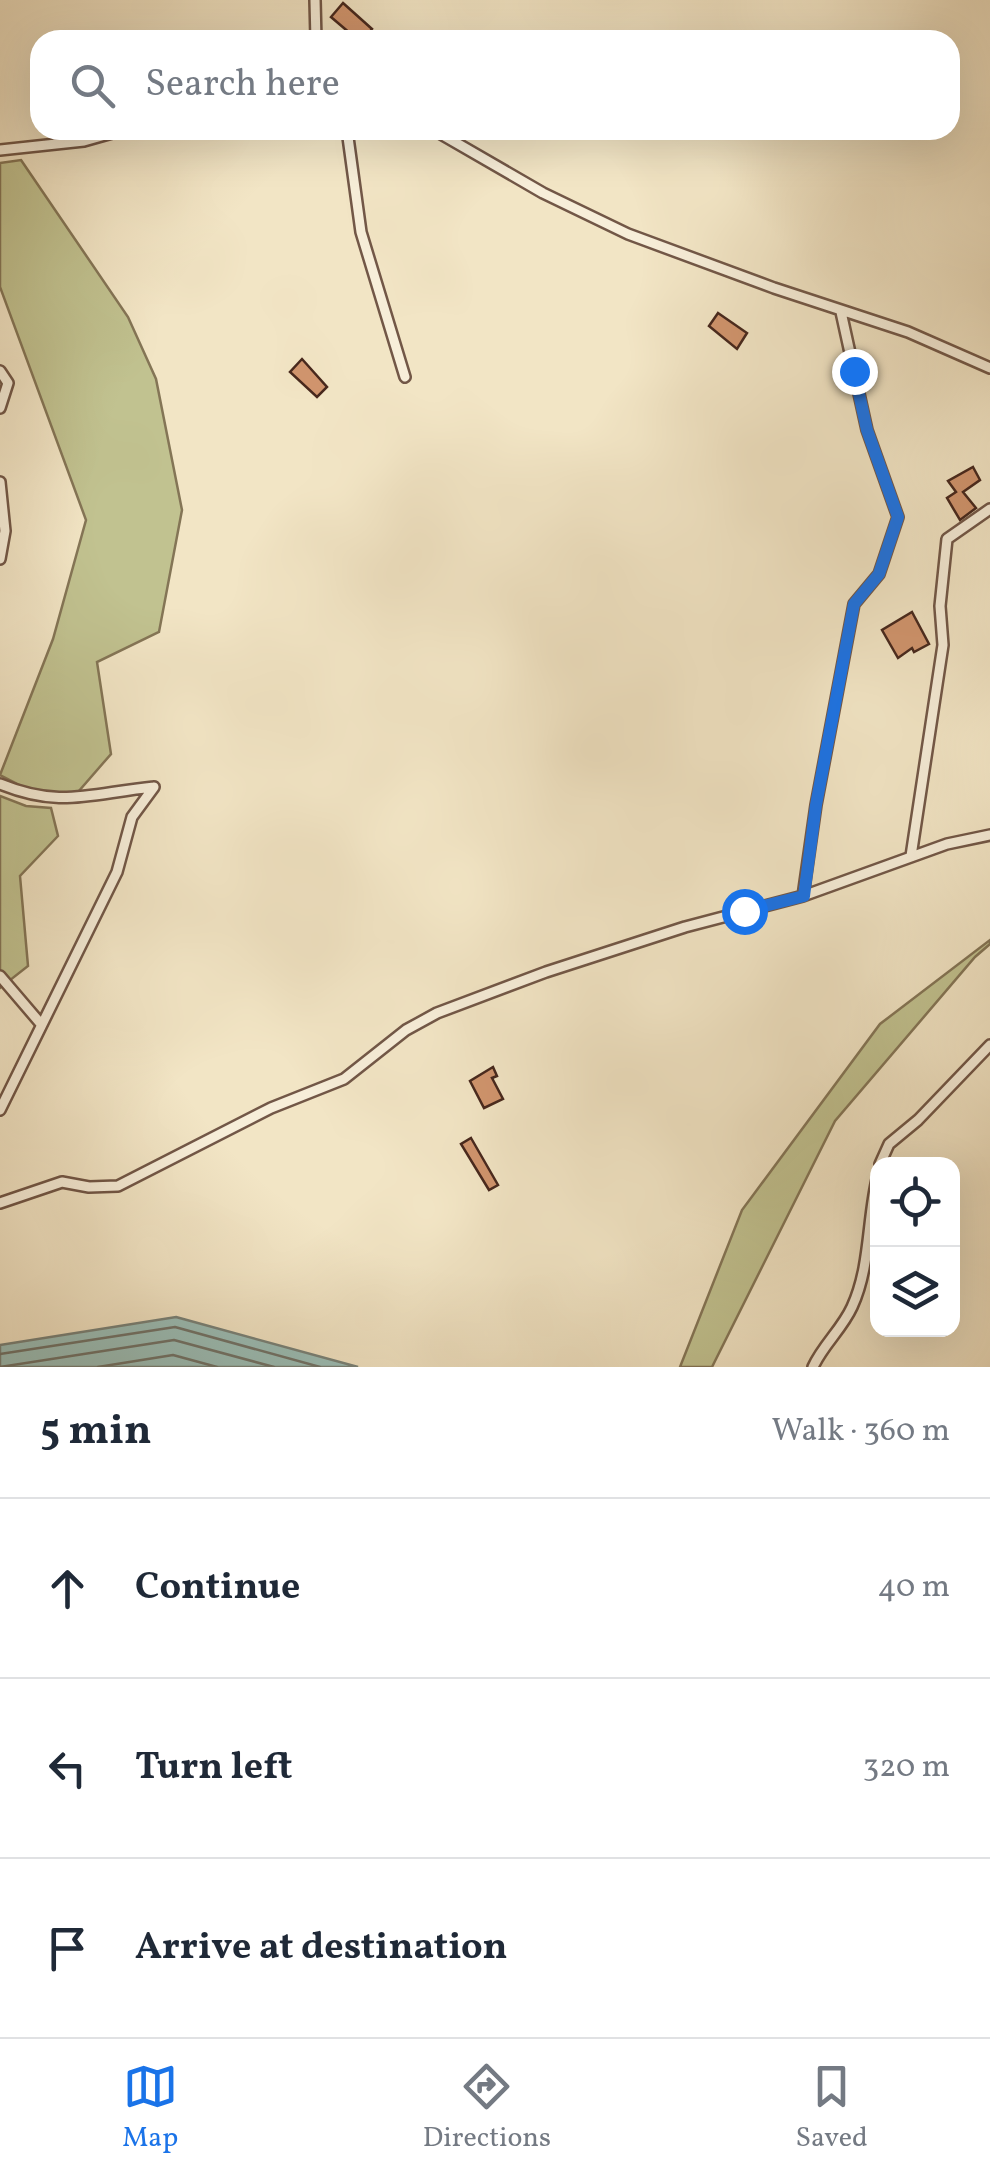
<!DOCTYPE html>
<meta charset="utf-8">
<style>
:root{--surface:#fff;--page:#f6f6f7;--text:#1f2937;--muted:#747a83;--line:#e0e1e3;--accent:#1a73e8}
body{margin:0;font-family:Vollkorn,serif;background:var(--page);color:var(--text)}
.controls{position:absolute;right:30px;bottom:30px;display:grid;overflow:hidden;border-radius:20px;box-shadow:0 10px 40px #0002}
.controls button{width:90px;height:90px;display:grid;place-items:center;padding:0;border:0;border-bottom:2px solid var(--line);background:var(--surface);color:var(--text);font:50px sans-serif}
.stop{position:absolute;width:30px;height:30px;margin:-22px;border:8px solid #1a73e8;border-radius:50%;background:#fff}
.stop.end{background:#1a73e8;border-color:#fff;box-shadow:0 2px 10px #0008}
.list{margin:0;padding:0;list-style:none}
h2{display:flex;justify-content:space-between;align-items:center;height:130px;margin:0;padding:0 40px;font-size:42px}
h2 small{font-size:32px;font-weight:400;color:var(--muted)}
.list li{display:grid;grid-template-columns:65px 1fr auto;gap:30px;align-items:center;box-sizing:border-box;height:180px;padding:0 40px;border-top:2px solid var(--line)}
.list b{display:block;font-size:38px;white-space:nowrap}
.list em{font-size:32px;font-style:normal;color:var(--muted)}
.icon{flex:none;width:55px;height:55px;fill:none;stroke:currentColor;stroke-width:2;stroke-linecap:round;stroke-linejoin:round}
.map{position:relative;flex:none;width:990px;height:1367px;overflow:hidden}
.search{position:absolute;background:var(--surface);box-shadow:0 10px 40px #0002;left:30px;right:30px;top:30px;height:110px;display:flex;align-items:center;gap:25px;box-sizing:border-box;padding:0 35px;border-radius:30px;color:var(--muted);font-size:38px}
.sheet{height:670px;background:var(--surface)}
nav{display:flex;justify-content:space-around;align-items:center;box-sizing:border-box;height:140px;border-top:2px solid var(--line);background:var(--surface);font-size:28px;color:var(--muted)}
nav a{display:grid;justify-items:center;gap:5px}
nav .on{color:var(--accent)}
.map>svg:first-child{display:block}
.green{fill:#c1c290;stroke:#847556;stroke-width:2.5}
.water{fill:#9bbfb8;stroke:#79837a;stroke-width:2.5}
.lines{fill:none;stroke-linecap:round;stroke-linejoin:round}
.shore{stroke:#71746a;stroke-width:2.5}
.building{fill:#d1956e;stroke:#47281d;stroke-width:2.5}
.street-casing{stroke:#725747;stroke-width:14}
.street{stroke:#f7eed9;stroke-width:9}
.route{stroke:#1a73e8;stroke-width:12}
</style>
<div class="map">
<svg width="990" height="1367" viewBox="0 0 990 1367">
<rect width="100%" height="100%" fill="#f2e5c5"/>
<filter id="stains"><feTurbulence type="fractalNoise" baseFrequency=".002" numOctaves="4"/><feColorMatrix values="0 0 0 0 .2 0 0 0 0 .09 0 0 0 0 .02 0 0 0 .5 -.17"/></filter>
<radialGradient id="worn" r=".72"><stop offset=".6" stop-color="#630" stop-opacity="0"/><stop offset="1" stop-color="#630" stop-opacity=".3"/></radialGradient>
<!-- green -->
<path class="green" d="M 21,160 L 128,317 L 156,379 L 182,510 L 159,632 L 97,662 L 111,754 L 78,792 L 35,793 L 0,775 L 53,639 L 86,520 L 0,287 L 0,163 Z
M 0,796 L 26,806 L 51,808 L 58,836 L 20,876 L 28,966 L 0,988 Z
M 990,940 L 990,944 L 975,957 L 835,1121 L 712,1367 L 680,1367 L 742,1210 L 880,1024 Z"/>
<!-- water -->
<path class="water" d="M 176,1317 L 358,1367 L 0,1367 L 0,1345 Z"/>
<g class="lines">
<!-- shore -->
<path class="shore" d="M 0,1354 L 175,1327 L 320,1367
M 0,1367 L 174,1340 L 274,1367
M 98,1367 L 173,1355 L 217,1367"/>
</g>
<!-- building -->
<path class="building" d="M 343,3 L 372,29 L 363,40 L 358,40 L 331,17 Z
M 718,313 L 747,333 L 737,349 L 709,326 Z
M 302,359 L 327,387 L 317,397 L 290,372 Z
M 973,467 L 980,480 L 963,492 L 976,508 L 960,520 L 947,498 L 956,492 L 948,481 Z
M 912,612 L 929,644 L 914,652 L 912,648 L 898,658 L 882,630 Z
M 493,1067 L 497,1076 L 492,1078 L 503,1099 L 484,1108 L 470,1081 Z
M 471,1138 L 498,1185 L 489,1190 L 461,1144 Z"/>
<g class="lines">
<defs>
<path id="street" d="M 315,0 L 316,40
M 347,130 L 361,232 L 405,377
M 434,130 L 543,193 L 628,234 L 774,288 L 908,332 L 990,368
M 0,150 L 84,141 L 123,130
M 0,371 L 8,383 L 0,408
M 0,482 L 5,531 L 0,559
M 0,784 C 61,809 91,793 154,787
M 911,856 L 943,645 L 940,606 L 947,539 L 990,509
M 803,896 L 816,805 L 854,604 L 879,574 L 898,517 L 867,430 L 841,312
M 0,976 L 41,1024
M 0,1110 L 117,872 L 132,817 L 154,787
M 880,1164 L 889,1144 L 918,1120 L 990,1045
M 0,1203 L 62,1182 L 89,1187 L 118,1186 L 271,1108 L 344,1079 L 406,1030 L 437,1013 L 546,972 L 685,927 L 803,896 L 947,844 L 990,835
M 813,1367 C 823,1345 842,1329 852,1307 C 871,1266 867,1218 878,1175"/>
</defs>
<!-- street casing -->
<use href="#street" class="street-casing"/>
<!-- street -->
<use href="#street" class="street"/>
</g>
<g class="lines">
<!-- route -->
<path class="route" d="M 744,911 L 804,896 L 816,805 L 854,604 L 879,574 L 898,517 L 867,430 L 854,371"/>
</g>
<rect width="100%" height="100%" filter="url(#stains)"/>
<rect width="100%" height="100%" fill="url(#worn)"/>
</svg>
<div class="controls">
<button><svg class="icon" aria-label="locate" viewBox="0 0 24 24"><circle cx="12" cy="12" r="6"/><path d="M12 2v4M12 18v4M2 12h4M18 12h4"/></svg></button>
<button><svg class="icon" aria-label="layers" viewBox="0 0 24 24"><path d="M12 4l9 5-9 5-9-5zM3 14l9 5 9-5"/></svg></button>
</div>
<div class="stop" style="left:744px;top:911px"></div>
<div class="stop end" style="left:854px;top:371px"></div>
<div class="search"><svg class="icon" aria-label="search" viewBox="0 0 24 24"><circle cx="10" cy="10" r="6"/><path d="M15 15l6 6"/></svg>Search here</div>
</div>
<section class="sheet">
<h2>5 min<small>Walk · 360 m</small></h2>
<ul class="list">
<li><svg class="icon" aria-label="ahead" viewBox="0 0 24 24"><path d="M12 20V5M6 11l6-6 6 6"/></svg><div><b>Continue</b></div><em>40 m</em></li>
<li><svg class="icon" aria-label="left" viewBox="0 0 24 24"><path d="M17 20v-9H6M10 6l-5 5 5 5"/></svg><div><b>Turn left</b></div><em>320 m</em></li>
<li><svg class="icon" aria-label="arrive" viewBox="0 0 24 24"><path d="M6 21V4h12l-3 4 3 4H6"/></svg><div><b>Arrive at destination</b></div></li>
</ul>
</section>
<nav>
<a class="on"><svg class="icon" aria-label="map" viewBox="0 0 24 24"><path d="M3 6l6-2 6 2 6-2v14l-6 2-6-2-6 2zM9 4v14M15 6v14"/></svg>Map</a>
<a><svg class="icon" aria-label="directions" viewBox="0 0 24 24"><path d="M12 3l9 9-9 9-9-9zM9 14v-3h6M13 9l2 2-2 2"/></svg>Directions</a>
<a><svg class="icon" aria-label="saved" viewBox="0 0 24 24"><path d="M7 4h10v16l-5-4-5 4z"/></svg>Saved</a>
</nav>
